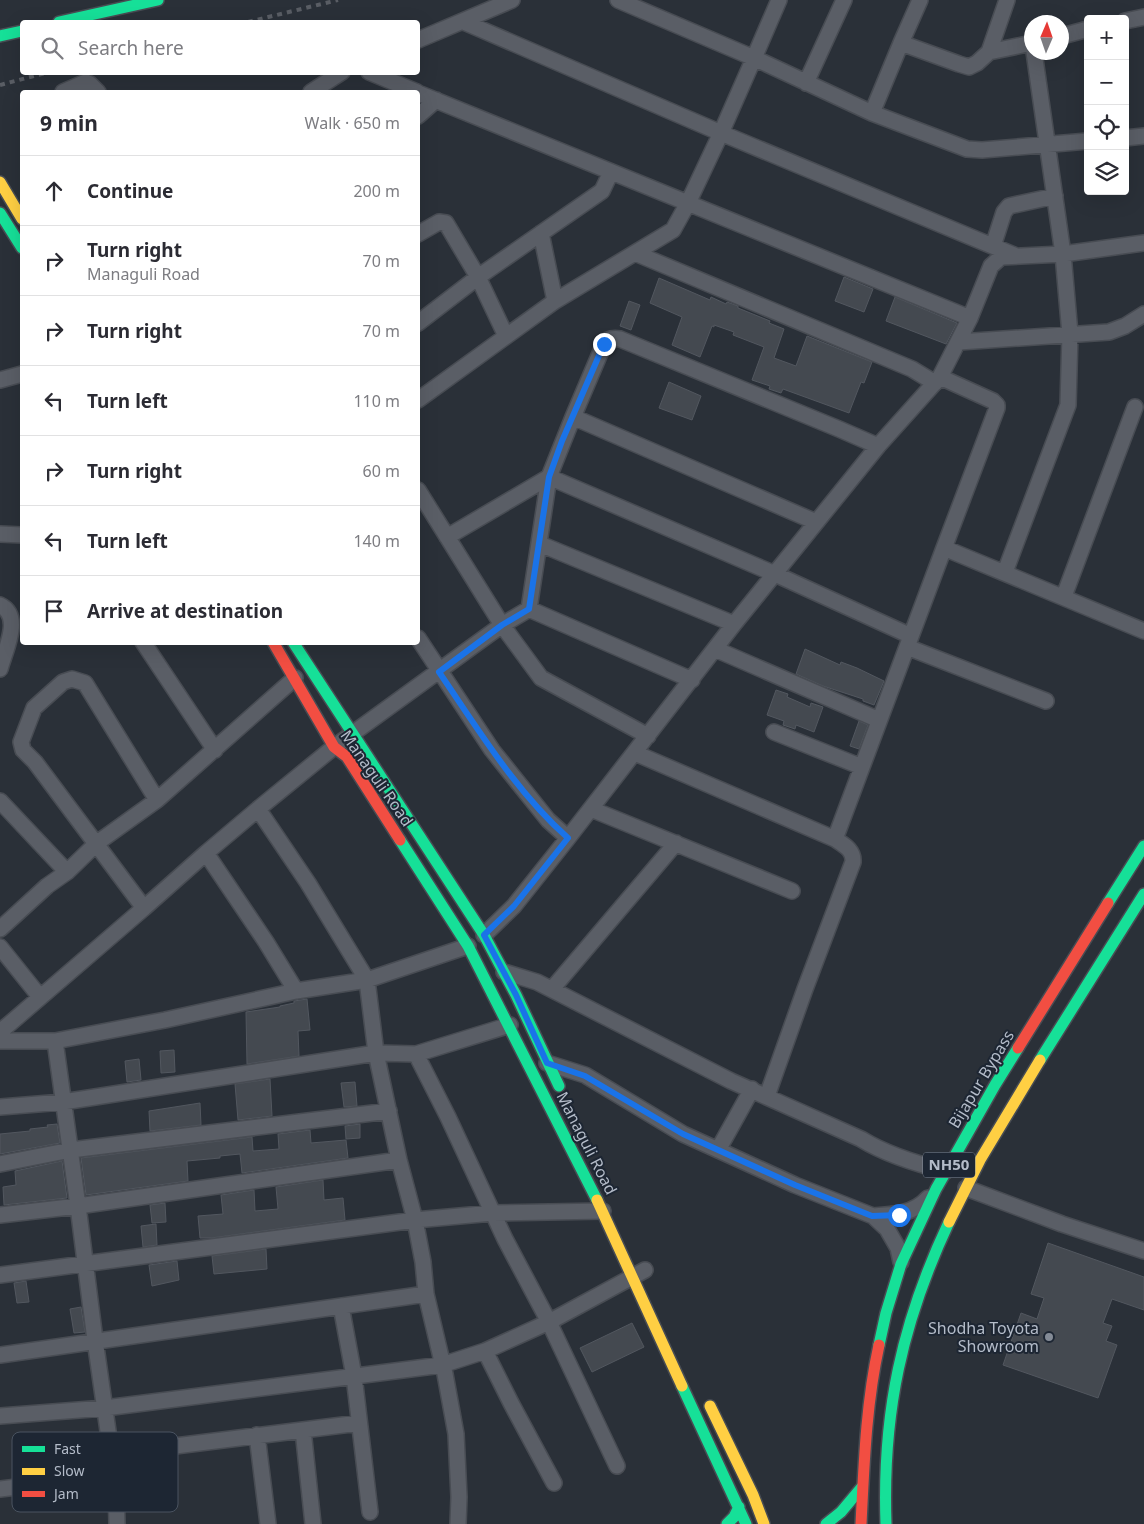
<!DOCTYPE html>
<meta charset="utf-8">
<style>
:root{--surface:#fff;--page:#f7f7f7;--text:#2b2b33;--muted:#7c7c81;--line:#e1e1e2}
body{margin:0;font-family:"Noto Sans",sans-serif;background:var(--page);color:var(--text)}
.controls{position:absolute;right:15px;top:15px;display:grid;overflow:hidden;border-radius:5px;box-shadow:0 5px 20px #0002}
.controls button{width:45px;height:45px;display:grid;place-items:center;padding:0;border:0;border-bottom:1px solid var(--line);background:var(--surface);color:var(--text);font:25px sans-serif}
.compass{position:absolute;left:1024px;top:15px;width:45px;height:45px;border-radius:50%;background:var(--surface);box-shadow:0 5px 20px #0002;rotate:2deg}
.stop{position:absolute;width:15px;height:15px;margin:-11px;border:4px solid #1a73e8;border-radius:50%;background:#fff}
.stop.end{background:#1a73e8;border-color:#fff;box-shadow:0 1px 5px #0008}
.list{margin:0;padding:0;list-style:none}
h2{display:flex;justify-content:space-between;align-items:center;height:65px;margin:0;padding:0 20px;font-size:21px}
h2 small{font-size:16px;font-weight:400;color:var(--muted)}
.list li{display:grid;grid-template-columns:32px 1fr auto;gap:15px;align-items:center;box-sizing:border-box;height:70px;padding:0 20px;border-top:1px solid var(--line)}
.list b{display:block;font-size:19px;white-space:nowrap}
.list p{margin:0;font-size:16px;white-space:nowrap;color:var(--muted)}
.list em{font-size:16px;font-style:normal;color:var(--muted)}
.icon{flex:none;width:28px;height:28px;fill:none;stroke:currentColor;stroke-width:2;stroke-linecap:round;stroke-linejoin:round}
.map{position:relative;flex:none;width:1144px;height:1524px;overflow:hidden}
.search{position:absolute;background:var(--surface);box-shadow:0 5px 20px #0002;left:20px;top:20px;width:400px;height:55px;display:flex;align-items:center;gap:12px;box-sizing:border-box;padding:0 18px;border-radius:5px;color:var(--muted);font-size:19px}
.panel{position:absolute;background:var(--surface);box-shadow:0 5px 20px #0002;left:20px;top:90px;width:400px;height:555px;border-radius:5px}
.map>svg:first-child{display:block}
.building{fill:#444950;stroke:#52575f}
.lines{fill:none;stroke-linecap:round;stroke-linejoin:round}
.street-casing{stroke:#484c53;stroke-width:18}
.fast-casing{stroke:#484c53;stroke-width:14}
.slow-casing{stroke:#484c53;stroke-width:14}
.jam-casing{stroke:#484c53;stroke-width:14}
.street{stroke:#5a5e66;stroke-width:15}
.fast{stroke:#16e098;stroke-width:11}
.slow{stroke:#ffcf43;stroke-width:11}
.jam{stroke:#f24e42;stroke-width:11}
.rail{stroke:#595d64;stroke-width:4;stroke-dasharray:5 5;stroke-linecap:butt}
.route{stroke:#1a73e8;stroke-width:6}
.poi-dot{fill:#848b96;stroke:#1d2633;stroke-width:2}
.labels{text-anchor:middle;stroke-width:4;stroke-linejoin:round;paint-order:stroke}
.shield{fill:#1d2633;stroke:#878f9c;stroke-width:1}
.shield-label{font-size:15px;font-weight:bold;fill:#b4bcc9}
.street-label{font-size:16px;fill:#b4bcc9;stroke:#1d2633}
.poi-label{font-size:16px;fill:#b4bcc9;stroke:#1d2633;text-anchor:end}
.key{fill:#1d2633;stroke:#4a5360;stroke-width:1}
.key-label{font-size:14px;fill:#b4bcc9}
</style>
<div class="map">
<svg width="1144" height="1524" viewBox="0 0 1144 1524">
<rect width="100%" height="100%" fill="#2a3038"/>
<!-- building -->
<path class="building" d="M 844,277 L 873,289 L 864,312 L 835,301 Z
M 659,278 L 710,300 L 711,297 L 726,304 L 727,302 L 738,306 L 738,308 L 770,321 L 769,323 L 784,329 L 774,358 L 796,366 L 807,336 L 872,362 L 864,383 L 861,382 L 849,413 L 783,389 L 781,393 L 769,389 L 770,386 L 752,380 L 764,347 L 733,335 L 734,332 L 714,325 L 714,327 L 712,326 L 700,357 L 672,345 L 682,317 L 650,303 Z
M 895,297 L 957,323 L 946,344 L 886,321 Z
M 629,301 L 640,305 L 631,330 L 620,326 Z
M 669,382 L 701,396 L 692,420 L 659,408 Z
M 805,649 L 840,665 L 841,662 L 857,668 L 884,681 L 874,705 L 863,701 L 863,699 L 823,686 L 796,674 Z
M 776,690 L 788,694 L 787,697 L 810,707 L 811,703 L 823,707 L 814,732 L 796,725 L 795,729 L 783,725 L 784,721 L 767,715 Z
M 859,721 L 868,725 L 859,749 L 850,746 Z
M 307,999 L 310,1030 L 298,1031 L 299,1056 L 247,1064 L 246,1012 L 280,1007 L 280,1006 L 294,1003 L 294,1001 Z
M 174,1050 L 175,1072 L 161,1073 L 160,1051 Z
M 139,1059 L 141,1080 L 127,1082 L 125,1061 Z
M 270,1079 L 272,1116 L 238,1120 L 235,1084 Z
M 355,1082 L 357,1106 L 344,1107 L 341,1083 Z
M 200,1103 L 201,1125 L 150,1131 L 149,1111 Z
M 57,1124 L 60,1143 L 0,1154 L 0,1134 L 30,1131 L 30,1129 L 48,1127 L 47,1125 Z
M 360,1124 L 360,1138 L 346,1139 L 345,1126 Z
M 310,1130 L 311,1143 L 346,1140 L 348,1158 L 242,1173 L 240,1154 L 220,1156 L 220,1158 L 187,1161 L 188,1181 L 86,1195 L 81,1158 L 252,1137 L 253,1151 L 279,1149 L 278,1134 Z
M 62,1161 L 67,1198 L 4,1205 L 3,1187 L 16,1185 L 15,1171 Z
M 323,1180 L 324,1200 L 343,1198 L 345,1220 L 211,1238 L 200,1238 L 198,1216 L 223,1214 L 221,1195 L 254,1190 L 255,1211 L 278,1209 L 276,1187 Z
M 165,1203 L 166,1222 L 152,1223 L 150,1205 Z
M 156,1224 L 157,1245 L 143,1247 L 141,1226 Z
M 1048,1243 L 1144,1277 L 1144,1310 L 1112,1299 L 1103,1323 L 1112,1326 L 1106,1341 L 1117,1345 L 1098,1398 L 1003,1365 L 1021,1313 L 1037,1319 L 1044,1298 L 1031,1294 Z
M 266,1249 L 267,1269 L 214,1274 L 212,1256 Z
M 177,1261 L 179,1280 L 152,1286 L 149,1265 Z
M 26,1281 L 29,1302 L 17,1303 L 14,1283 Z
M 81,1307 L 85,1332 L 74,1333 L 70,1309 Z
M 632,1323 L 644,1347 L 592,1372 L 580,1348 Z"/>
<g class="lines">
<defs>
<path id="street" d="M 618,0 L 754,58 L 779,0
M 1125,21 L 1144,17
M 464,22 L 721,133 L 688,203 L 673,230 L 555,301 L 541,233
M 1062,36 L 1088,29
M 418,40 L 512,0
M 901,43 L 920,0
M 989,52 L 1007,0
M 369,72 L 417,92
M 806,83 L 844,0
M 63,92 L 86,82 L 90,84 L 98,92
M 311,92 L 342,72
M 418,93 L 970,318
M 872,113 L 967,149 L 982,150 L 1088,141
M 418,116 L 436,100
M 1125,138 L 1144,136
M 418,234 L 439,222 L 446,223 L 478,277 L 506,336
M 993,246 L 1004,212 L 1009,206 L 1055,196
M 635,253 L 912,369 L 935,383
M 1014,255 L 721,133 L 754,58 L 872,113 L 901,43 L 959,64 L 969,67 L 977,63 L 989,52 L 1032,43
M 418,323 L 478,277 L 602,191 L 611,172
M 959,342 L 1109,332 L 1125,326 L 1144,314
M 940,377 L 993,401 L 997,405 L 997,408 L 944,548 L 1144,631
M 0,380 L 22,374
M 418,400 L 555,301
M 573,417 L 604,344 C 608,338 614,338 620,339 L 839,429 L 878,446
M 418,490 L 502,625 L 541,678 L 648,736
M 0,534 L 22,535
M 447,537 L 549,477 L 775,574 L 911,636
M 540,544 L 734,624
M 1005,572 L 1068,405 L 1070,334 L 1063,254 L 1034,52
M 1064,596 L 1135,407
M 0,605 C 23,616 5,650 0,669
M 529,609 L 549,477 L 573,417 L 816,522
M 418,638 L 492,750 L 548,820 L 568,838
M 143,642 L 215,750
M 907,647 L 1046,701
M 715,649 L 879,720
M 774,732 L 862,767
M 635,753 L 835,839 L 944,548
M 157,800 L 85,683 L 72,679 L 63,682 L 34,708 L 21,742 L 23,750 L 35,762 L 144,908 L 206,853 L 258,809
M 0,801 L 67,872
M 591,809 L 792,891
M 206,853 L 266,942 L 296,991
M 0,929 L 47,886 L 67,872 L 97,843 L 157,800 L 295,678
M 484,935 L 514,906 L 568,838 L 734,624 L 878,446 L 940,377 L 970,318 L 991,266 L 1001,257 L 1063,254 L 1144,243
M 0,947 L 40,997
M 504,972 L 537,982 L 731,1081 L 861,1139 C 887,1155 917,1164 946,1171
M 552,989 L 676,843
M 0,1032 L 144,908
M 0,1041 L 55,1041 L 78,1206 L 95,1340 L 116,1487 L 117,1524
M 55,1041 L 165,1020 L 296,991 L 367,980 L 468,946
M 416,1054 L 448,1117 L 505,1239 L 549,1322 L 617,1466
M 547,1063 L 585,1075 L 683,1134 L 795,1185 L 873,1216 L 887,1229 L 898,1248 L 901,1262
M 767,1096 L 805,989 L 853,862 C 854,850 844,845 835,839
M 0,1107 L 63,1102 L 376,1053 L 416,1054 L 510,1025
M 718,1150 L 752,1089
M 0,1164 L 71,1150 L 389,1111
M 966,1188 L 1062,1224 L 1144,1251
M 0,1215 L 78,1206 L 399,1160
M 873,1216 C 893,1215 914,1214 928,1198
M 0,1275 L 415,1220 L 493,1213 L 603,1211
M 341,1306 L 354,1376 L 370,1512
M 485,1351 L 511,1403 L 554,1483
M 0,1355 L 426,1294
M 0,1416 L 105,1408 L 442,1365 L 485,1351 L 549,1322 L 645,1270
M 303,1430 L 313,1524
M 257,1435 L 268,1524
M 111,1454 L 359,1423
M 0,1489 L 114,1475
M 458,1524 L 459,1497 L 456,1434 L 445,1374 L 426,1294 L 423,1262 L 415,1220 L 399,1160 L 376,1053 L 367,980 L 308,883 L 258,809 L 334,747 L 502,625 L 529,609 L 692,680"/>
<path id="fast" d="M 59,22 L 158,0
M 0,36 L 22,31
M 0,213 L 22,248
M 293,642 L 484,935 L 516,995 L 559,1086
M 400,840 L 468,946 L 597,1200
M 1108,903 L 1144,846
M 1040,1060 L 1144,894
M 879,1345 L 886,1313 L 901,1264 L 936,1189 L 995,1085 L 1018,1048
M 682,1386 L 746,1524
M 727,1524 L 734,1517 L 739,1507
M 826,1524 L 841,1512 L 862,1487
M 886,1524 C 882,1413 902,1322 949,1222"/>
<path id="slow" d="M 0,182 L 22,219
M 597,1200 L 682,1386
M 949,1222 L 980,1160 L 1040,1060
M 710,1406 L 753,1495 L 764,1524"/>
<path id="jam" d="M 273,642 L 334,747 L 347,757 L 400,840
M 1018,1048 L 1108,903
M 861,1524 C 864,1464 866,1404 879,1345"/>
</defs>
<!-- street casing -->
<use href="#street" class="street-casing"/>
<!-- fast casing -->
<use href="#fast" class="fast-casing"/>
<!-- slow casing -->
<use href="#slow" class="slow-casing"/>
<!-- jam casing -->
<use href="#jam" class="jam-casing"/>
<!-- street -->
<use href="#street" class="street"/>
<!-- fast -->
<use href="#fast" class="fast"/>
<!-- slow -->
<use href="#slow" class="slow"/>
<!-- jam -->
<use href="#jam" class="jam"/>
<!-- rail -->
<path class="rail" d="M 248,22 L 338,0
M 0,85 L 49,72"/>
</g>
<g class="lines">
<!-- route -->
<path class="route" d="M 604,344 L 562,441 L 549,477 L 529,609 L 502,625 L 439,672 C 478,729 516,792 568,838 L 514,906 L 484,935 L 516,995 L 547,1063 L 585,1076 L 683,1134 L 795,1185 L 872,1216 L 899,1215"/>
</g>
<!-- markers -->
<circle class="poi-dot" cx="1049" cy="1337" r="5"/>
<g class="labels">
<!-- shield labels -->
<rect class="shield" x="923" y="1152.5" width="52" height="25" rx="4"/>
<g class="shield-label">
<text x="949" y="1170">NH50</text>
</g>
<!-- street labels -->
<g class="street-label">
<text transform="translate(377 778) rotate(55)" y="6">Managuli Road</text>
<text transform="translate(981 1079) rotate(-59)" y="6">Bijapur Bypass</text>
<text transform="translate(587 1143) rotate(63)" y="6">Managuli Road</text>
</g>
<!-- poi labels -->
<g class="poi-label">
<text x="1039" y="1334">Shodha Toyota<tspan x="1039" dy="18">Showroom</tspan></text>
</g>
</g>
<!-- legend -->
<rect x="12" y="1432" width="166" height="80" rx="8" class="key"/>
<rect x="22" y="1446" width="23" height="6" fill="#16e098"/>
<rect x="22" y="1468" width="23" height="7" fill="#ffcf43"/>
<rect x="22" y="1491" width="23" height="6" fill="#f24e42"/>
<g class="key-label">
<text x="54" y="1454">Fast</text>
<text x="54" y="1476">Slow</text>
<text x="54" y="1499">Jam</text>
</g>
</svg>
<div class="controls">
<button>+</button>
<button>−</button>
<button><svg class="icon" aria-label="locate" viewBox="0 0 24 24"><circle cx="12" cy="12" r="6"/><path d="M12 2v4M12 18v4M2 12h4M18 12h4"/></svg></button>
<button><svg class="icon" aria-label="layers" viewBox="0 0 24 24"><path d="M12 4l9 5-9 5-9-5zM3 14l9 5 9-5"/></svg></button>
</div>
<svg class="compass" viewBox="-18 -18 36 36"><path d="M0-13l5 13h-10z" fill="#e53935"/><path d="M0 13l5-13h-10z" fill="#7c7c81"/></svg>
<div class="stop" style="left:899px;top:1215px"></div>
<div class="stop end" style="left:604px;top:344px"></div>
<div class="search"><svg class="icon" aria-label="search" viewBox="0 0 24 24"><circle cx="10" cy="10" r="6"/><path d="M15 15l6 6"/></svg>Search here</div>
<section class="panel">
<h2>9 min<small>Walk · 650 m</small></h2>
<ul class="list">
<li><svg class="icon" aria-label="ahead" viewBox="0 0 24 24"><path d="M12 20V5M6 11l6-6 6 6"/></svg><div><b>Continue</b></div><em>200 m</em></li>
<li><svg class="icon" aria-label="right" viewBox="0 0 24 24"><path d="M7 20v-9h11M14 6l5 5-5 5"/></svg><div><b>Turn right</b><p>Managuli Road</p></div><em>70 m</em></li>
<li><svg class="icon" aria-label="right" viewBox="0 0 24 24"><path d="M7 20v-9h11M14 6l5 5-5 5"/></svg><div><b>Turn right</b></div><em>70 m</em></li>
<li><svg class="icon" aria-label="left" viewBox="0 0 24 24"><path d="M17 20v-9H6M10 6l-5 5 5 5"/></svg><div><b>Turn left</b></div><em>110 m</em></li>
<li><svg class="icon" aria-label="right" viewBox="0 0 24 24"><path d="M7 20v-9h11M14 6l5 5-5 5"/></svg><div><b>Turn right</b></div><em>60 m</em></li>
<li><svg class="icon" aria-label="left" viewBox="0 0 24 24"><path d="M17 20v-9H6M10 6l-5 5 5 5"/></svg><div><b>Turn left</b></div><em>140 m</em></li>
<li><svg class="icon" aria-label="arrive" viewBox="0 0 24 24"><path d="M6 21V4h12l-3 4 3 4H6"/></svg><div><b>Arrive at destination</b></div></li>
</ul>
</section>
</div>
